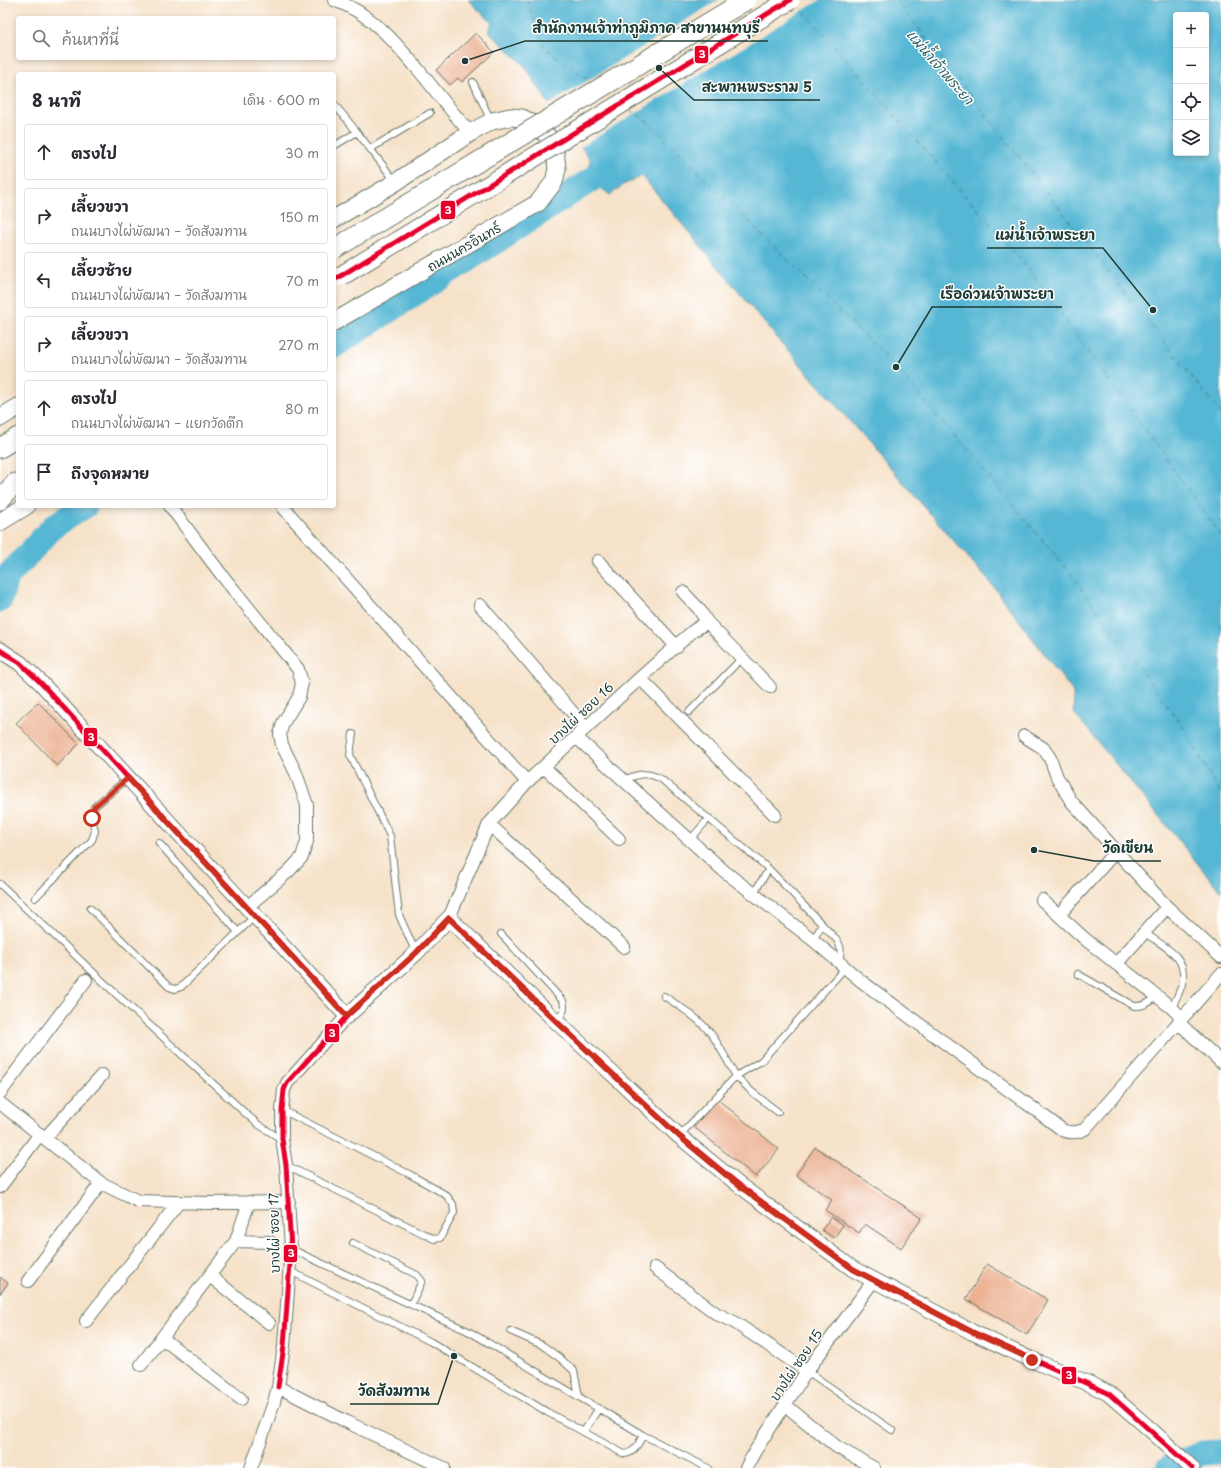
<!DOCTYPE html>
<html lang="th">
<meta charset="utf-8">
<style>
:root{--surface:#fff;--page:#f7f7f7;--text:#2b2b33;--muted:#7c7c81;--line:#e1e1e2}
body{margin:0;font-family:"Playpen Sans","Playpen Sans Thai",sans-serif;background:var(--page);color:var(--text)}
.controls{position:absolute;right:12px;top:12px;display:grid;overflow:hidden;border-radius:4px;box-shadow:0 2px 6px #0003}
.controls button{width:36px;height:36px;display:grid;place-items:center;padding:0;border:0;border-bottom:1px solid var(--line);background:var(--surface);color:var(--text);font:20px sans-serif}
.stop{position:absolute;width:12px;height:12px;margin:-9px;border:3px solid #c8321e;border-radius:50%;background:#fff}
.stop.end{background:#c8321e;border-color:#fff;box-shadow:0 1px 4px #0008}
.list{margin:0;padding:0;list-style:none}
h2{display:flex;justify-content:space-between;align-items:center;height:52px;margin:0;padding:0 16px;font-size:17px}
h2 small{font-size:13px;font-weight:400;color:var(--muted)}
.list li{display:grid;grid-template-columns:26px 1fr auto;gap:12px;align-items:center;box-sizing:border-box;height:56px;margin:0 8px 8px;padding:0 8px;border:1px solid var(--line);border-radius:4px}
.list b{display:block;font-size:15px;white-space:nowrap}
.list p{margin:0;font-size:13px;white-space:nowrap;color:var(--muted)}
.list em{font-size:13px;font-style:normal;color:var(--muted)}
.icon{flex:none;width:22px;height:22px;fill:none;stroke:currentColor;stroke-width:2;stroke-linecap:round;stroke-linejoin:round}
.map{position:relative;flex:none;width:1221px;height:1468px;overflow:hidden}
.search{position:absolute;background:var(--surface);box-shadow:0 2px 6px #0003;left:16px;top:16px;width:320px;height:44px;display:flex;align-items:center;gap:10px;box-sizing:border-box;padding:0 14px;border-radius:4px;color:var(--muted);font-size:15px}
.panel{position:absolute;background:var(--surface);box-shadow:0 2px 6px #0003;left:16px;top:72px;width:320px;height:436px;border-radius:4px}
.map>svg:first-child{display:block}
.water{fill:#56b7d4;stroke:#3a7a84;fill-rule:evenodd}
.pier{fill:#f6e2c9}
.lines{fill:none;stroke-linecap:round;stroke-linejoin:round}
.river{stroke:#56b7d4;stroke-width:25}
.ferry{stroke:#306264;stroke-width:1;stroke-dasharray:5 4;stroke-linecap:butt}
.building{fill:#ecb192}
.service-casing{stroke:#6a7768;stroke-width:8}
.minor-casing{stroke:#6a7768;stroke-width:14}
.tertiary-casing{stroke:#6a7768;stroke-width:17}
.secondary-casing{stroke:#6a7768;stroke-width:19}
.primary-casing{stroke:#6a7768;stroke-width:21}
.service{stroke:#fff;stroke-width:6}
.minor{stroke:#fff;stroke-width:12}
.tertiary{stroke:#fff;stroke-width:15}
.secondary{stroke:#fff;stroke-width:17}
.primary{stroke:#fff;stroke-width:19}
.primary-bridge-casing{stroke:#6a7768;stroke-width:21;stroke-linecap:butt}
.primary-bridge{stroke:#fff;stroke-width:19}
.bus-1-casing{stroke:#fff;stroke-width:8}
.bus-1{stroke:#e4002b;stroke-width:5}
.route{stroke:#c8321e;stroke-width:5}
.labels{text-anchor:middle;stroke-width:3;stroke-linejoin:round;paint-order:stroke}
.street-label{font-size:13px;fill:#1f3d34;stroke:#fff}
.water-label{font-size:14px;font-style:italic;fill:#306264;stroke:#fff}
.leader{fill:none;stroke:#1f3d34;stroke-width:1.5}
.callout-dot{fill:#1f3d34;stroke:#fff;stroke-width:1.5}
.callout-label{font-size:14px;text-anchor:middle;font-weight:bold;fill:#1f3d34;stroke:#fff;stroke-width:3;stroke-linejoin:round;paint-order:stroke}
.line-badge{stroke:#fff;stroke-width:1.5}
.badge-label{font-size:11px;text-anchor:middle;font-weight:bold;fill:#fff}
</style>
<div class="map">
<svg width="1221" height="1468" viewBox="0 0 1221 1468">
<rect width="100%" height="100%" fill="#fff"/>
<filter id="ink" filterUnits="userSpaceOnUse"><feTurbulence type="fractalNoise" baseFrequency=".025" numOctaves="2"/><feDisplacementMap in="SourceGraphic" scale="8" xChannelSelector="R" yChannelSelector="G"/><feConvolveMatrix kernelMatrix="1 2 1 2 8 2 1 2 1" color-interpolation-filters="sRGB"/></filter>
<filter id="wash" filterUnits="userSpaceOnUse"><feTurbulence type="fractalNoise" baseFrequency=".012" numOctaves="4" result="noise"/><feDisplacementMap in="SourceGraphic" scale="16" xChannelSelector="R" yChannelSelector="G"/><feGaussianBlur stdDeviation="0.9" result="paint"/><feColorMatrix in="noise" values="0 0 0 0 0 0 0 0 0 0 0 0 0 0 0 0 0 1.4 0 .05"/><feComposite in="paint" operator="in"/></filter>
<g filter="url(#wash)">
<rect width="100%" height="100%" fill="#f6e2c9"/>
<!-- water -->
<path class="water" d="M 468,0 L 1221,0 L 1221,892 L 1074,713 L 1073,692 L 993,586 L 772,332 L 642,176 L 623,185 L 610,195 L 591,180 L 590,159 L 545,98 L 525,66 L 488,31 L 492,23 ZM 1176,15 L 1206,15 L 1206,153 L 1176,153 Z"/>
<!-- pier -->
<path class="pier" d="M 719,0 L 820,0 L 579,148 L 548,105 Z"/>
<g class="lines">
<!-- river -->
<path class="river" d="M 334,346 L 591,180 L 618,161
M 0,600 L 6,578 L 54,526 L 85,506
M 1168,1468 L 1203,1453 L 1221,1452"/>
<!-- ferry -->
<path class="ferry" d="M 527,0 L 545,48 L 592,82
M 896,0 L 1221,414
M 798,5 L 1025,264 L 1221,535
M 630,110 L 649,123 L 896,367 L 1067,569 L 1183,727 L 1221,794"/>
</g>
<g id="blocks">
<!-- building -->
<path class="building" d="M 476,33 L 494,52 L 462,82 L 458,78 L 450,85 L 436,70 Z
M 38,702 L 79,744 L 57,766 L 16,723 Z
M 717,1099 L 779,1149 L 756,1177 L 694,1127 Z
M 815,1147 L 922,1218 L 901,1248 L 865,1224 L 859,1233 L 825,1210 L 832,1200 L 796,1175 Z
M 831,1217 L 843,1225 L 834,1238 L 822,1230 Z
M 987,1264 L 1048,1300 L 1027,1335 L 966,1299 Z
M 0,1277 L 8,1283 L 0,1294 Z"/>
</g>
</g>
<g filter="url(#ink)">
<use href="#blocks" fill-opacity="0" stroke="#6a7768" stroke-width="1"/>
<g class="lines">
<defs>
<path id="service" d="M 473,82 L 491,121
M 334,104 L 357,132
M 334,146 L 357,132 L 395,181
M 370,149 L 430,113
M 689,712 L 741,659
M 353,734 L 350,755 L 390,836 L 399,915 L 416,953
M 623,780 C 639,774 646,771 661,779 L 769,869 L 837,940 C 842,948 841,953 839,962
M 690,840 L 709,818
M 159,843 L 238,932
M 0,884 L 115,993 L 245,1113 L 259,1125 L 281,1139
M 753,894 L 769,869
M 35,898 L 92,840 L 95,831 L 92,818 L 94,807 L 128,778
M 90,908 L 169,987 L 175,989 L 181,987 L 255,916
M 1145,933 C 1164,947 1189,956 1182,984 C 1180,992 1175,1000 1172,1008
M 501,934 L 563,1001 C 566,1010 562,1014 557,1022
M 813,940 L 822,925
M 1078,974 L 1134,1006 C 1144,1007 1150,1002 1158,996
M 664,996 C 682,1008 702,1020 714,1038 C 722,1050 728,1063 736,1076 L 679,1136
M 282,1110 L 411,1175 L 446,1195 L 453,1204 L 454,1213 L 440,1238 L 434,1239 L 286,1165
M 778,1112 L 752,1092 L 736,1076 L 761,1061 L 845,968
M 353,1243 L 417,1275 L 422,1281 L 411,1304
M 291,1249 L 470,1332 L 643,1435 L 708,1468
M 290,1271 L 431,1342 L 547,1412 L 624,1454 C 635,1453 638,1444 643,1435
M 510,1331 L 542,1345 L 561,1359 L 574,1371 L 579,1396
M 807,1371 L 892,1430
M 584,1431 L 599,1408"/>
<path id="minor" d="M 334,0 C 373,13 401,49 426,79 C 440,97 455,115 470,133
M 170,506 L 221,574 L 298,669 L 302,683 L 299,697 L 283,723 L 280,734 L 282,745 L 296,773 L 307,805 L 307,841 L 302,857 L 288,872 L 247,907
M 282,506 L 527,782
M 598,561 L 677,647
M 683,592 L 699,609 L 707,622
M 480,605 L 586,728
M 640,678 L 775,815
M 1024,736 L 1043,748 L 1050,758 L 1057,777 L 1071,801 L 1167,907 L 1221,957
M 576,737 L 724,871 L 813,940 L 861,981 L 1064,1131 C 1072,1133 1077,1133 1085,1129 L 1221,974
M 544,767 L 619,839
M 489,824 L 624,947
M 1042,900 L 1085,939 L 1172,1008 L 1182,1018
M 1059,915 L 1116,851
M 449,918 L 489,824 L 527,782 L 640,678 L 693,631 L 707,622 L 770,687
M 1116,964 L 1167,907
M 1179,1023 L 1221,1062
M 0,1093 L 86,980
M 0,1103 L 101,1183 L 138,1201 L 208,1203 L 289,1202
M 45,1138 L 102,1075
M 0,1187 L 40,1134
M 236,1241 L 270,1242
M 655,1268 L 717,1314 L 734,1322 L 807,1371
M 210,1276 L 269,1323
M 28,1281 L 101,1183
M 86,1321 L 179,1202
M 162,1338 L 241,1399
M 141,1365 L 236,1241 L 249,1202
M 278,1387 L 351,1424 L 444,1468
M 785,1405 L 837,1447 L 874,1468
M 251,1468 L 274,1402 L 278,1387 L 284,1346 L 291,1249 L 286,1165 L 282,1139 L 282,1110 L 284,1090 L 287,1083 L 347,1016
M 746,1468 L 755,1451 L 807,1371 L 874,1280"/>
<path id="tertiary" d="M 0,650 L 20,663 L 40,682 L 347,1016 L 416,953 L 449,918 L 557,1022 L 679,1136 L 739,1185 L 853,1269 L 972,1332 L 1032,1360 L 1092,1385 L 1108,1393 L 1152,1431 L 1192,1468"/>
<path id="secondary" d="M 334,219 L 396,182 L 470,133 L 492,121 L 510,117 L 522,118 L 532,123 L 546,134 L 555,149 L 557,169 L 554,182 L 538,203 L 334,322
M 0,418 L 18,407
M 0,522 L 26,506"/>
<path id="primary" d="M 0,448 L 18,437
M 0,500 L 15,483"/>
</defs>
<!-- service casing -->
<use href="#service" class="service-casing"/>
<!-- minor casing -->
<use href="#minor" class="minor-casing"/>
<!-- tertiary casing -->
<use href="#tertiary" class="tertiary-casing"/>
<!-- secondary casing -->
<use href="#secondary" class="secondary-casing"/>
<!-- primary casing -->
<use href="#primary" class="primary-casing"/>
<!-- service -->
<use href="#service" class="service"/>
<!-- minor -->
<use href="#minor" class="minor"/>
<!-- tertiary -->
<use href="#tertiary" class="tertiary"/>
<!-- secondary -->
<use href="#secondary" class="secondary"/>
<!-- primary -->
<use href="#primary" class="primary"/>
<defs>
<path id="primary-bridge" d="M 334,249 L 746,0
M 341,276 L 790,0"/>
</defs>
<!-- primary-bridge casing -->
<use href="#primary-bridge" class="primary-bridge-casing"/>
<!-- primary-bridge -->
<use href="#primary-bridge" class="primary-bridge"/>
<defs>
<path id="bus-1" d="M 334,280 L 790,0
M 0,650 L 20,663 L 40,682 L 347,1016
M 449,918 L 557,1022 L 679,1136 L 739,1185 L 853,1269 L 972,1332 L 1108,1393 L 1192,1468
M 278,1387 L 284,1346 L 291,1249 L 286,1165 L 282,1139 L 282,1110 L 284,1090 L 287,1083 L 347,1016 L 416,953 L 449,918"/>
</defs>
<!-- bus-1 casing -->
<use href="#bus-1" class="bus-1-casing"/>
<!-- bus-1 -->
<use href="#bus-1" class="bus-1"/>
</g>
</g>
<g class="lines" filter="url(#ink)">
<!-- route -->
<path class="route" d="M 92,818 L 94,807 L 128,778 L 346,1016 L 416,953 L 449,918 L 557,1022 L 679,1136 L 739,1186 L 853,1269 L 972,1332 L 1032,1360"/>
</g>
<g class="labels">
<!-- street labels -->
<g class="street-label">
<text transform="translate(464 247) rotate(-30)" y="5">ถนนนครอินทร์</text>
<text transform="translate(581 713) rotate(-43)" y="5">บางไผ่ ซอย 16</text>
<text transform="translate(274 1233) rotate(-91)" y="5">บางไผ่ ซอย 17</text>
<text transform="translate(796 1365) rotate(-56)" y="5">บางไผ่ ซอย 15</text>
</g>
<!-- water labels -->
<g class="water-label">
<text transform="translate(940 67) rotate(49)" y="5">แม่น้ำเจ้าพระยา</text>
</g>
</g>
<!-- callouts -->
<path class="leader" d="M465 61L525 41H768M659 68L694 100H820M1153 310L1103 248H987M896 367L932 307H1062M1034 850L1094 861H1161M454 1356L438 1404H350"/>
<g class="callout-dot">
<circle cx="465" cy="61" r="4"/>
<circle cx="659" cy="68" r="4"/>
<circle cx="1153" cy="310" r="4"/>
<circle cx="896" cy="367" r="4"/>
<circle cx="1034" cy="850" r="4"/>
<circle cx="454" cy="1356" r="4"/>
</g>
<g class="callout-label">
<text x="646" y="33">สำนักงานเจ้าท่าภูมิภาค สาขานนทบุรี</text>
<text x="757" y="92">สะพานพระราม 5</text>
<text x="1045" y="240">แม่น้ำเจ้าพระยา</text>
<text x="997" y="299">เรือด่วนเจ้าพระยา</text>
<text x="1128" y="853">วัดเขียน</text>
<text x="394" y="1396">วัดสังฆทาน</text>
</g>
<g class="line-badge">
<rect x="694" y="45" width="15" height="19" rx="4" fill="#e4002b"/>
<rect x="440" y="200" width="16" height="20" rx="4" fill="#e4002b"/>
<rect x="83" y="727" width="15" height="20" rx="4" fill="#e4002b"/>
<rect x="324" y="1023" width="16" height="20" rx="4" fill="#e4002b"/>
<rect x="283" y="1244" width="15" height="19" rx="4" fill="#e4002b"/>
<rect x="1061" y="1366" width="16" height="19" rx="4" fill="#e4002b"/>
</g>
<g class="badge-label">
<text x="702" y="58">3</text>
<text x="448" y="214">3</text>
<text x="91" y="741">3</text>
<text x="332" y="1037">3</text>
<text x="291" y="1257">3</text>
<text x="1069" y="1379">3</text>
</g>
</svg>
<div class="controls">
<button>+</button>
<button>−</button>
<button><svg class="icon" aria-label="locate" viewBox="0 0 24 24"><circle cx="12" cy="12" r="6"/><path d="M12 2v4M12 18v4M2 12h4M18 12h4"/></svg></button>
<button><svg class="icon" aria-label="layers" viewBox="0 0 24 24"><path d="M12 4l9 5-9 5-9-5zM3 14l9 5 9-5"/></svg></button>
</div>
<div class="stop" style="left:92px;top:818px"></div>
<div class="stop end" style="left:1032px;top:1360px"></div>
<div class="search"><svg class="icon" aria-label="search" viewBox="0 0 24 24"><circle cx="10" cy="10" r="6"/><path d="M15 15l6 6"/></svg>ค้นหาที่นี่</div>
<section class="panel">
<h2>8 นาที<small>เดิน · 600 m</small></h2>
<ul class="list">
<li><svg class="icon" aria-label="ahead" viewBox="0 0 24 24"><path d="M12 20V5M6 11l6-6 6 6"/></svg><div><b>ตรงไป</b></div><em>30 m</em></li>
<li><svg class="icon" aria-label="right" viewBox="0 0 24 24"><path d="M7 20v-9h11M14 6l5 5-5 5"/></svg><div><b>เลี้ยวขวา</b><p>ถนนบางไผ่พัฒนา – วัดสังฆทาน</p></div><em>150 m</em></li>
<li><svg class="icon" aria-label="left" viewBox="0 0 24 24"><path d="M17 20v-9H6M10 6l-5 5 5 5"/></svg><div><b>เลี้ยวซ้าย</b><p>ถนนบางไผ่พัฒนา – วัดสังฆทาน</p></div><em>70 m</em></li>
<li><svg class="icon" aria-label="right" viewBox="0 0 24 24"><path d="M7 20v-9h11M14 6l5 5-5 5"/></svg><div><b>เลี้ยวขวา</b><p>ถนนบางไผ่พัฒนา – วัดสังฆทาน</p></div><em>270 m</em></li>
<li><svg class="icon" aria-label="ahead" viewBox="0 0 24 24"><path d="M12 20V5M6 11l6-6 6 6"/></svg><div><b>ตรงไป</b><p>ถนนบางไผ่พัฒนา – แยกวัดตึก</p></div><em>80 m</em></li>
<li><svg class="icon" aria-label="arrive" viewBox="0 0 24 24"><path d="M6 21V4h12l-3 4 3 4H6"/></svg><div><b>ถึงจุดหมาย</b></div></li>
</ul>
</section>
</div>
